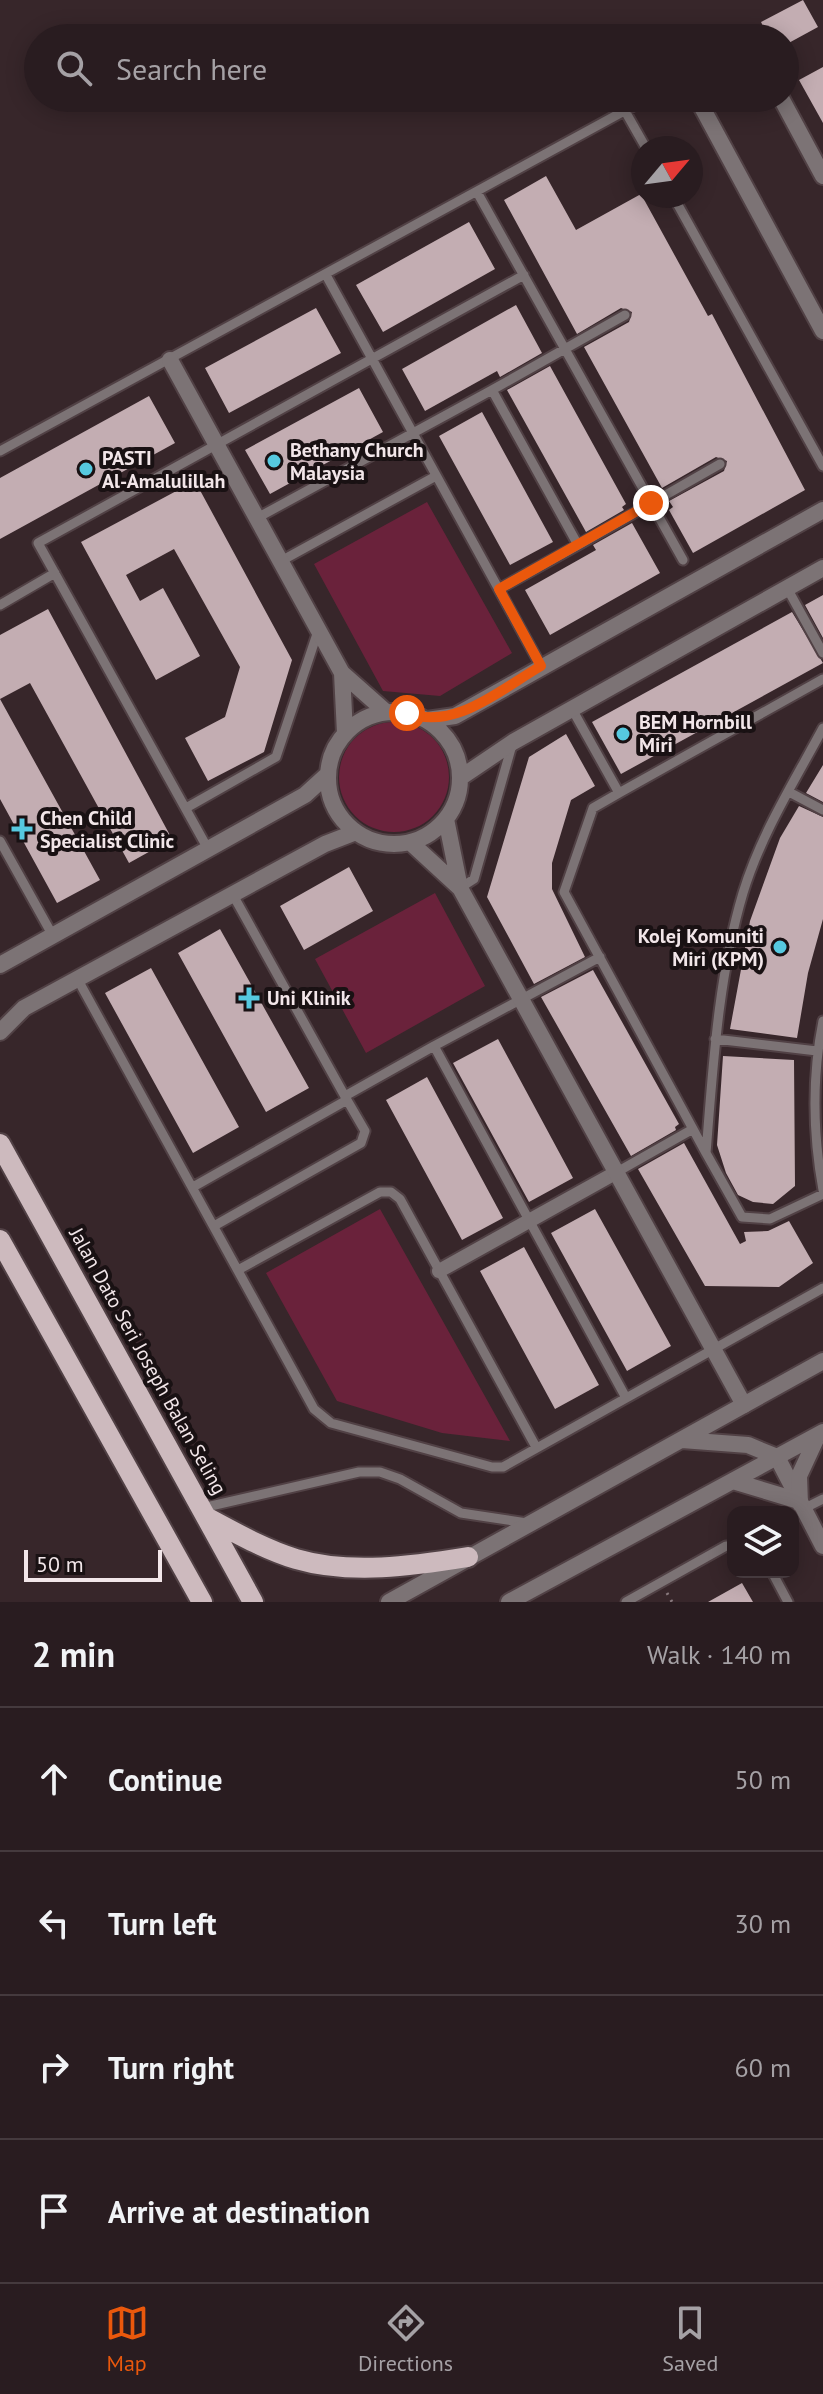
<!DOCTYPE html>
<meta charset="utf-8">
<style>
:root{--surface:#291c20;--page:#35292d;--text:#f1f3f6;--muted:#a5a1a5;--line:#453a3e;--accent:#ea580c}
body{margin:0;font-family:"PT Sans",sans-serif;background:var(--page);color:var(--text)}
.controls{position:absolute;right:24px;bottom:24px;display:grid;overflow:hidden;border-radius:16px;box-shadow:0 4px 20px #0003}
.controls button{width:72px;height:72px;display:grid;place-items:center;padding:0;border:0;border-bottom:2px solid var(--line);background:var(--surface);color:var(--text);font:40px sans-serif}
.compass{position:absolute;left:631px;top:136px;width:72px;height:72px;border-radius:50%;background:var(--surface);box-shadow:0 4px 20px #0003;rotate:61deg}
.scale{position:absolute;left:24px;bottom:20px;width:138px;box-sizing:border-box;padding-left:8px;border:4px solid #f2e6e9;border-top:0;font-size:22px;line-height:28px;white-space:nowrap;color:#f2e6e9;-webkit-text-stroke:6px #191113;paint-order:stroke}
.stop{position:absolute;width:24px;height:24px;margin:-18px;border:6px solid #ea580c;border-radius:50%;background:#fff}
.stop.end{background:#ea580c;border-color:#fff;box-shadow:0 2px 8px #0008}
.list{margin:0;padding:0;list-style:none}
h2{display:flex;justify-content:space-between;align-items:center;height:104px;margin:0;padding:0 32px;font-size:34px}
h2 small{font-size:26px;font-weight:400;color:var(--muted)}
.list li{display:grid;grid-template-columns:52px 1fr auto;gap:24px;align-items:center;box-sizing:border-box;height:144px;padding:0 32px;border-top:2px solid var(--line)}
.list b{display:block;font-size:30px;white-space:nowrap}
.list em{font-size:26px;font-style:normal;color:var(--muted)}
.icon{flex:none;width:44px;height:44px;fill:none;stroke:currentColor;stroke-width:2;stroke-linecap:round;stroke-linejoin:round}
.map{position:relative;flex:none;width:823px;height:1602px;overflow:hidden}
.search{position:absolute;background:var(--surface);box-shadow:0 4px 20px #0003;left:24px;right:24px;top:24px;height:88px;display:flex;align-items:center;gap:20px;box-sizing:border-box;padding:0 28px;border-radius:44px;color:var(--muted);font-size:30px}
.sheet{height:680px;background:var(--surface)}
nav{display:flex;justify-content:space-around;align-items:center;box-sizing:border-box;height:112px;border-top:2px solid var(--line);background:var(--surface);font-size:22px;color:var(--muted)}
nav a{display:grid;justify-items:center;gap:4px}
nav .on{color:var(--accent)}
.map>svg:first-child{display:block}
.green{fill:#6a223b}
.building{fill:#c3adb2}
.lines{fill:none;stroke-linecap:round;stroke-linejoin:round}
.service-casing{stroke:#514145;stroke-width:13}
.pedestrian-casing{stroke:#514145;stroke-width:18}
.minor-casing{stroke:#514145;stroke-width:20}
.tertiary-casing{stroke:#514145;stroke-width:20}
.primary-casing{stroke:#514145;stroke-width:24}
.path{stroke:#897a7e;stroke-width:3;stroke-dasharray:2 6;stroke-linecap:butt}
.service{stroke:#7c7375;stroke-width:9}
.pedestrian{stroke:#7c7375;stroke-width:14}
.minor{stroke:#7c7375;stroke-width:16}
.tertiary{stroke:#7c7375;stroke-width:16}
.primary{stroke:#cdbabe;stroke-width:20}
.route{stroke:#ea580c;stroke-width:10}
.poi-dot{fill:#56c9e0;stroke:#191113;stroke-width:3}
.labels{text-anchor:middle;stroke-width:8;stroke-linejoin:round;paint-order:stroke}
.poi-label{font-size:20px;font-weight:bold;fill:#f2e6e9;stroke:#191113;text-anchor:start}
.street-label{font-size:20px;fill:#f2e6e9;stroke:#191113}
</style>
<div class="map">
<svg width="823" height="1602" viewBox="0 0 823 1602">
<rect width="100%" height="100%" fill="#37262a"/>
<!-- green -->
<path class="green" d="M 427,502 L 512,653 L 440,696 L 383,691 L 314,564 Z
M339 777a55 55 0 1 1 110 0a55 55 0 1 1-110 0Z
M 435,893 L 485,986 L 366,1053 L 315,959 Z
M 380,1209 L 510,1441 L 442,1433 L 337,1401 L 266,1273 Z"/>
<!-- building -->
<path class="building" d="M 803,0 L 818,27 L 785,45 L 785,38 L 769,38 L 761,22 Z
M 823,67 L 823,123 L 799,80 Z
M 546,176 L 576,230 L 641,194 L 708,316 L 712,314 L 805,490 L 693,553 L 669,510 L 673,507 L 669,501 L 724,471 L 727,461 L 716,457 L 662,488 L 584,347 L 629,322 L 632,312 L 621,308 L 577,334 L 504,200 Z
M 469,222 L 495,269 L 383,332 L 356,285 Z
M 516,305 L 542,353 L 500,377 L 497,371 L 425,411 L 402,369 Z
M 316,308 L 341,353 L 229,413 L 205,368 Z
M 550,366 L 626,504 L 622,507 L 624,510 L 586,532 L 507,390 Z
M 359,388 L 383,432 L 270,494 L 245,450 Z
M 149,396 L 175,443 L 0,539 L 0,478 Z
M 482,412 L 553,542 L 510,565 L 439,436 Z
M 195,481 L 292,660 L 264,752 L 208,781 L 185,738 L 225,717 L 240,667 L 174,549 L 126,575 L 140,601 L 163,588 L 200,656 L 156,680 L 81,542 Z
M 632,523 L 660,573 L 550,635 L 525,590 L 596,550 L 593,545 Z
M 823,595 L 823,638 L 805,605 Z
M 48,609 L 172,839 L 129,863 L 30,683 L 0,699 L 100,880 L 57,903 L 0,799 L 0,635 Z
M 792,612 L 823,663 L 621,774 L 592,722 Z
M 566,734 L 595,786 L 571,800 L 552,863 L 552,889 L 585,957 L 534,984 L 487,897 L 529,757 Z
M 823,765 L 823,802 L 806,793 Z
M 799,806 L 823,817 L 823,919 L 808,973 L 797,1038 L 730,1029 L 750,921 L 780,838 Z
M 349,867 L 373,911 L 304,950 L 280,906 Z
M 220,929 L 309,1088 L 266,1112 L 178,953 Z
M 151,968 L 239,1127 L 193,1153 L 105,993 Z
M 593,970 L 679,1124 L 675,1127 L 676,1130 L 631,1156 L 541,997 Z
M 498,1039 L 573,1178 L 529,1202 L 453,1063 Z
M 723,1056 L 794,1060 L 795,1186 L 773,1204 L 753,1202 L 738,1195 L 726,1173 L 717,1145 Z
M 427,1077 L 503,1218 L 462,1240 L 386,1100 Z
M 684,1143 L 740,1244 L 746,1241 L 744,1232 L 768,1231 L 789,1221 L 813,1263 L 779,1287 L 705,1286 L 638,1169 Z
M 595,1209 L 671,1346 L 627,1371 L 551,1233 Z
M 524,1247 L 599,1385 L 555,1409 L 480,1271 Z
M 742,1583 L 753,1602 L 708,1602 Z"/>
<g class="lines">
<defs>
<path id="service" d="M 625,111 L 646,148
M 477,192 L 683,560
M 673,196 L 823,466
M 326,275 L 541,666
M 492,390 L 625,315
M 0,451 L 648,98
M 257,518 L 492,390 L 578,545 L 499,589
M 578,545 L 720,464
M 281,561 L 436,476
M 787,588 L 823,653
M 0,605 L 55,573
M 572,709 L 619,793 L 593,808 L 564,892 L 706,1153 C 713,1067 718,977 743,893 C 761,834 794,782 823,728
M 789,792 L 823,810
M 619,793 L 823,679
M 186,808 L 276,757 L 318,631
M 0,841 L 53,936
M 208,849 L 38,543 L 524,275
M 460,888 L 474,879 L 512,745
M 233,895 L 347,1100
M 600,957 L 434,1046 L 625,1396
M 78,980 L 314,1409 L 331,1423 L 492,1467 L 503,1467 L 823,1288
M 823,1021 C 812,1076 813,1135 823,1190
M 715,1039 L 817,1051
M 345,1096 L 434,1046
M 706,1153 L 742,1217 L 770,1219 L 823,1194
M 617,1172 L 693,1129
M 193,1187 L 347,1100 L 365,1131 L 361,1143 L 214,1226
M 238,1270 L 380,1192 L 391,1192 L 400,1199 L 536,1447
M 202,1508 L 359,1472 L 380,1472 L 400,1479 L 461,1513 L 527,1523
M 803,1509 L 823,1499
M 772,1572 L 788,1602
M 626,1602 L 726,1546 L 733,1546"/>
<path id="pedestrian" d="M 439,1271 L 617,1172"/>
<path id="minor" d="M 697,98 L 823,331
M 781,98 L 823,176
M 170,360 L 342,673 L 386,712
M 342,673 L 345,733
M328 778a66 66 0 1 1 132 0a66 66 0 1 1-132 0Z
M 427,720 L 455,716 L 823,510
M 460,778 L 513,742 L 823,568
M 446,819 L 460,888
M 410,842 L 460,888 L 744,1405
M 0,965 L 305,795 L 328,774
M 0,1032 L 24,1008 L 325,844 L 356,832
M 777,1457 L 823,1546"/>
<path id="tertiary" d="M 682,1440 L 748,1445 L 777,1457
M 733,1481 L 799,1501
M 800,1504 L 799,1476 L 818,1435
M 389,1602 L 823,1361
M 509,1602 L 823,1432"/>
<path id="primary" d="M 0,1144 L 253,1602
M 0,1240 L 202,1602
M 206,1517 C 236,1533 264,1549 296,1559 C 350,1575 413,1566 468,1557"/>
</defs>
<!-- service casing -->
<use href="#service" class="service-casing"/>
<!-- pedestrian casing -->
<use href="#pedestrian" class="pedestrian-casing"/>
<!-- minor casing -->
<use href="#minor" class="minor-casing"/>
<!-- tertiary casing -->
<use href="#tertiary" class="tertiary-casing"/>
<!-- primary casing -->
<use href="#primary" class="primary-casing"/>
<!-- path -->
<path class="path" d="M 667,1593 L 672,1602"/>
<!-- service -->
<use href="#service" class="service"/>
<!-- pedestrian -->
<use href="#pedestrian" class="pedestrian"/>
<!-- minor -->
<use href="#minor" class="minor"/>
<!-- tertiary -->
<use href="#tertiary" class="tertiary"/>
<!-- primary -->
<use href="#primary" class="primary"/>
</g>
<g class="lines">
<!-- route -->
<path class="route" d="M 407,713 C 455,731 501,689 541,666 L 499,589 L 651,503"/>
</g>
<!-- markers -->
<g class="poi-dot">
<circle cx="274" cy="461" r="8"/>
<circle cx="86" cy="469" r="8"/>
<circle cx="623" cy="734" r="8"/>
<path d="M18 817h8v8h8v8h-8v8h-8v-8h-8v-8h8z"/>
<circle cx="780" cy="947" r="8"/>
<path d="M245 986h8v8h8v8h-8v8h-8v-8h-8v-8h8z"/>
</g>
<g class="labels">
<!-- poi labels -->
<g class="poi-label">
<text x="290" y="457">Bethany Church<tspan x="290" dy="23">Malaysia</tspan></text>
<text x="102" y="465">PASTI<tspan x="102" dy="23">Al-Amalulillah</tspan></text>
<text x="639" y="729">BEM Hornbill<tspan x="639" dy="23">Miri</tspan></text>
<text x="40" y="825">Chen Child<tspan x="40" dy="23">Specialist Clinic</tspan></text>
<text x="764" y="943" text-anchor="end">Kolej Komuniti<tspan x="764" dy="23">Miri (KPM)</tspan></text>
<text x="267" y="1005">Uni Klinik</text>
</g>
<!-- street labels -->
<g class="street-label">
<text transform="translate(148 1361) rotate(61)" y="7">Jalan Dato Seri Joseph Balan Seling</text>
</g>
</g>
</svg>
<div class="controls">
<button><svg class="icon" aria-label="layers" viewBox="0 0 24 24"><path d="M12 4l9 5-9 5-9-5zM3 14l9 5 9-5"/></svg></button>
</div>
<svg class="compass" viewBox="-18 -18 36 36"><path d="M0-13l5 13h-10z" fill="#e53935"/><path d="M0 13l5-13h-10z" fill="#a5a1a5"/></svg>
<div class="scale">50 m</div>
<div class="stop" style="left:407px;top:713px"></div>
<div class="stop end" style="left:651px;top:503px"></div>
<div class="search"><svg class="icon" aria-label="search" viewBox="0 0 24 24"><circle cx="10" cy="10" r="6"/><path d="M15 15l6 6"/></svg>Search here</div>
</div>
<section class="sheet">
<h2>2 min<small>Walk · 140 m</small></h2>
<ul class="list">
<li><svg class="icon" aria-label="ahead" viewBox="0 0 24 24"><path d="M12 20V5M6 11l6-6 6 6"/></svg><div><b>Continue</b></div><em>50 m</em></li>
<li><svg class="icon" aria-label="left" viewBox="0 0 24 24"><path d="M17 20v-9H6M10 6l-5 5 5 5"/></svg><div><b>Turn left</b></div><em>30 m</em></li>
<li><svg class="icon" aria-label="right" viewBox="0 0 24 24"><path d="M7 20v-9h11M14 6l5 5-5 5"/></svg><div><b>Turn right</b></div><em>60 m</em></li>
<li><svg class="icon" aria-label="arrive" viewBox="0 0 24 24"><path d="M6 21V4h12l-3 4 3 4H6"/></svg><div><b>Arrive at destination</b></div></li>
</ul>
</section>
<nav>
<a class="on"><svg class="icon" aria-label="map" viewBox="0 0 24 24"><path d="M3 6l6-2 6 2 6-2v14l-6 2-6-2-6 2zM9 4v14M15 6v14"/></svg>Map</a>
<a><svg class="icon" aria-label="directions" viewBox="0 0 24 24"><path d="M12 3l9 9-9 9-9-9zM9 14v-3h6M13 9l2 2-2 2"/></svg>Directions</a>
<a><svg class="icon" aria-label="saved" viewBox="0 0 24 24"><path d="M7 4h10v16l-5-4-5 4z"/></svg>Saved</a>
</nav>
